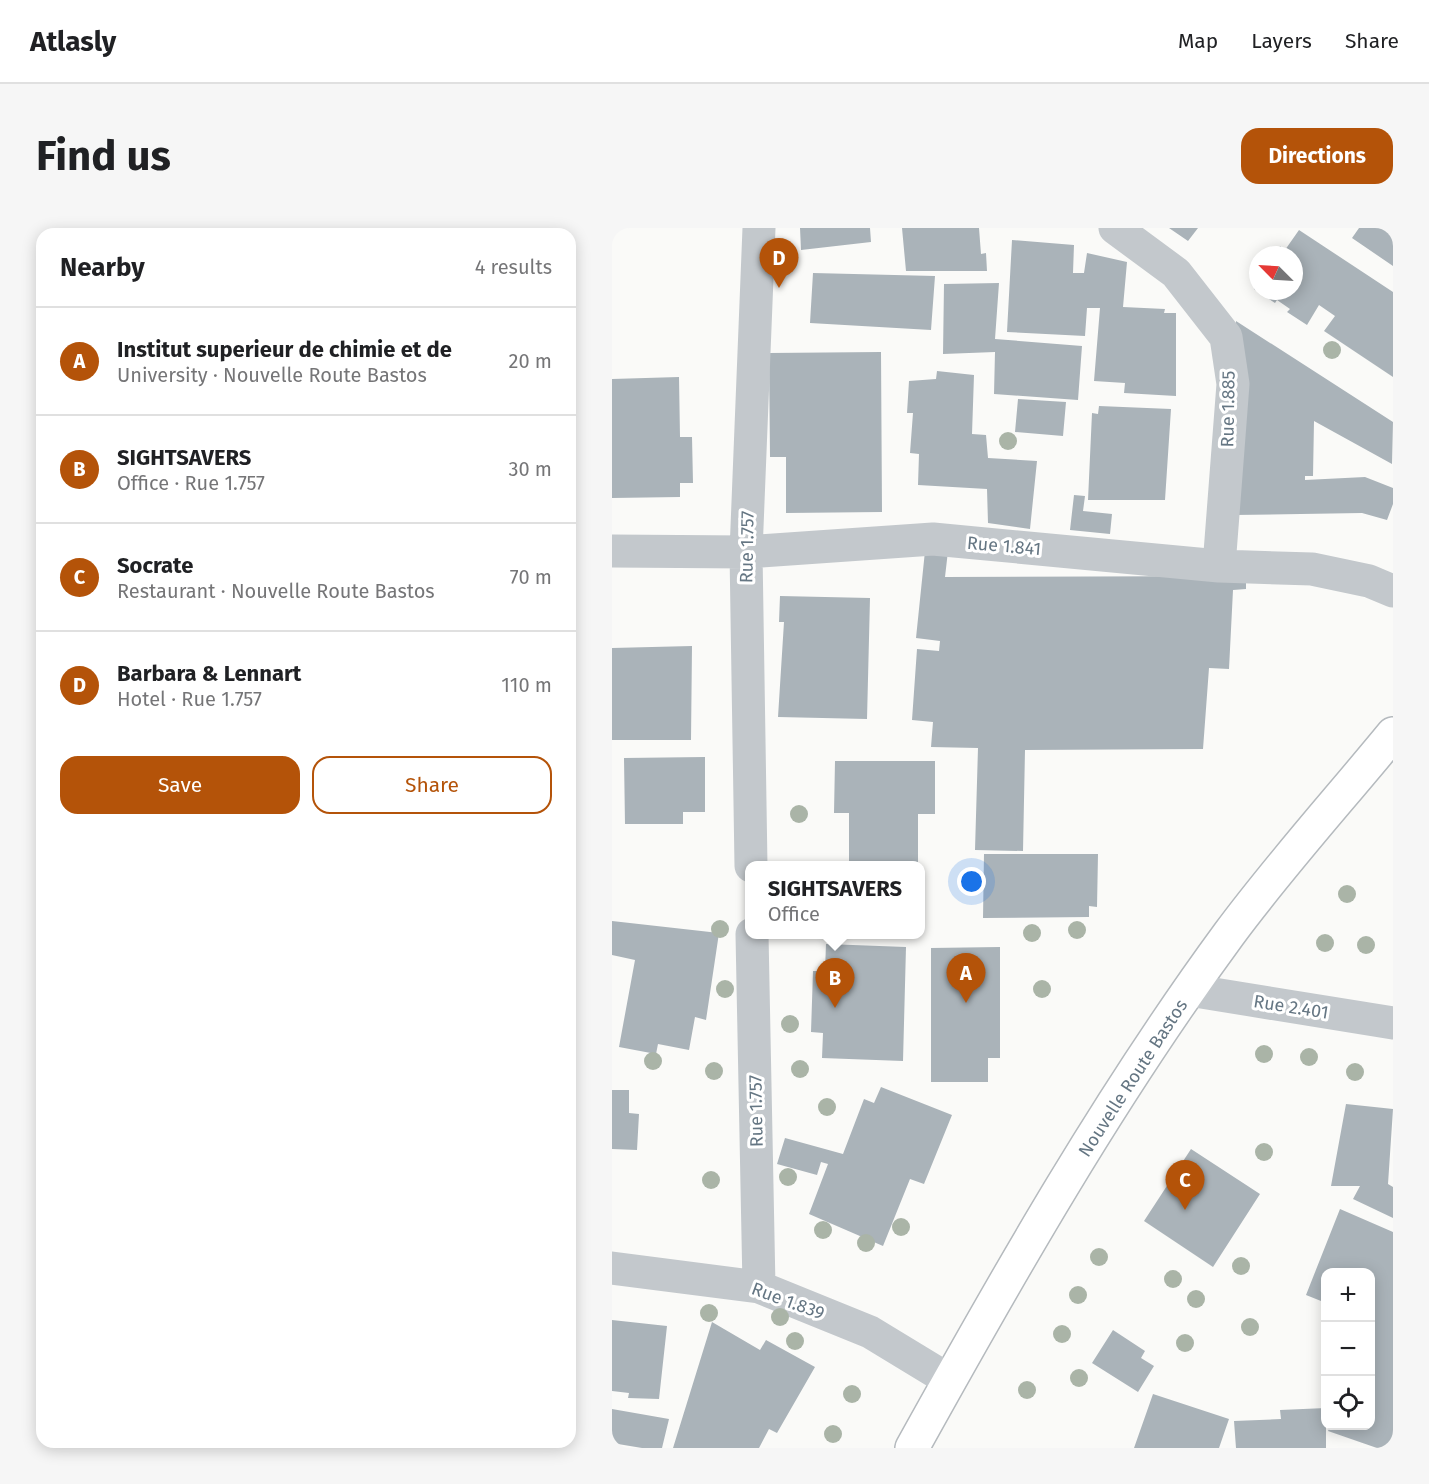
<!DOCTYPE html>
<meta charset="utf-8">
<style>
:root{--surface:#fff;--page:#f6f6f6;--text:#202124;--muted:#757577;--line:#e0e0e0;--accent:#b45309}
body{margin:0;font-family:"Fira Sans",sans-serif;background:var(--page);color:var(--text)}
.controls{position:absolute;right:18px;bottom:18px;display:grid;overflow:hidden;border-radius:12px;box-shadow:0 3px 15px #0003}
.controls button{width:54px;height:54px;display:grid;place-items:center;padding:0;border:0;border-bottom:2px solid var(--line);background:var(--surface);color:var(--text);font:30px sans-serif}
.compass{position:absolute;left:637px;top:18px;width:54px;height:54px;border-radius:50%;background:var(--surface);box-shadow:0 3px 15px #0003;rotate:294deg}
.you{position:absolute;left:360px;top:654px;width:21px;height:21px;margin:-15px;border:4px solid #fff;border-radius:50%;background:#1a73e8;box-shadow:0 0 0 9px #1a73e833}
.badge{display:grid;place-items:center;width:39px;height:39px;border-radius:50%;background:var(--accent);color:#fff;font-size:20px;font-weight:700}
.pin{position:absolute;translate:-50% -50px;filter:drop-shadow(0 2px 3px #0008)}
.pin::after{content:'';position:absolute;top:32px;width:21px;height:18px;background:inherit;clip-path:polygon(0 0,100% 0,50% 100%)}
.popup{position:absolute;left:133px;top:633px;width:180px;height:78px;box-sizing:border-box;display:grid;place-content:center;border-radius:12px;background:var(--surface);filter:drop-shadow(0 2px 4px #0005);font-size:20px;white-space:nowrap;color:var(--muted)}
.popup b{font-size:22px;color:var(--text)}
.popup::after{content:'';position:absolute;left:50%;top:100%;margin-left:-12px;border:12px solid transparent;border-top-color:var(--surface)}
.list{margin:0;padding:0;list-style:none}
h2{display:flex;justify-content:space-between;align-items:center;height:78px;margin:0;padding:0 24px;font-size:26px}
h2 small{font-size:20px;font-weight:400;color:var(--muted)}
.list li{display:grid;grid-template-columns:39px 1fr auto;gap:18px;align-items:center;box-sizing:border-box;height:108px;padding:0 24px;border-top:2px solid var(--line)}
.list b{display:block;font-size:22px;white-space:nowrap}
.list p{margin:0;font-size:20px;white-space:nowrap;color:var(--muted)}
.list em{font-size:20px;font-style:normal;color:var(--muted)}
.actions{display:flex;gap:12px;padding:18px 24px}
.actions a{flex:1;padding:14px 0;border:2px solid var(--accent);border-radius:18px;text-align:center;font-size:21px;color:var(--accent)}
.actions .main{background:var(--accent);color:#fff}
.icon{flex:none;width:33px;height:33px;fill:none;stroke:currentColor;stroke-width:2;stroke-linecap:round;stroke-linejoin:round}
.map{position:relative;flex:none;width:781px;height:1220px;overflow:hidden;border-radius:18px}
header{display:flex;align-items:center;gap:36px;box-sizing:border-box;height:84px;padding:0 30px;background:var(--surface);border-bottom:2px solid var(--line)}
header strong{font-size:28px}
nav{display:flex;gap:33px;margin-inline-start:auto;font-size:21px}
.intro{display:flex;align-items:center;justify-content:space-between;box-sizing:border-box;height:144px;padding:0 36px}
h1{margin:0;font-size:42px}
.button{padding:15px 27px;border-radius:18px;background:var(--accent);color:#fff;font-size:21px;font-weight:700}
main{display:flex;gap:36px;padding:0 36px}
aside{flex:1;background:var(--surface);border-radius:18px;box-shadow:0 3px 15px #0003}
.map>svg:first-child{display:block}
.building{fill:#aab3b9}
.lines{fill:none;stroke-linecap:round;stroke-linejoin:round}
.major-casing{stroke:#b5babe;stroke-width:36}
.minor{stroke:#c3c8cc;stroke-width:33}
.major{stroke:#fff;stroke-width:33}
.tree{fill:#aab4a7}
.labels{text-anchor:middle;stroke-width:6;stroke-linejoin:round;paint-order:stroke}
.street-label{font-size:18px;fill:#657683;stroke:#fff}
</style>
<header>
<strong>Atlasly</strong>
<nav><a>Map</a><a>Layers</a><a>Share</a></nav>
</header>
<div class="intro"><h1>Find us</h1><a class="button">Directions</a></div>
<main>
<aside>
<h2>Nearby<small>4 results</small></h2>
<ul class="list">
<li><span class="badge">A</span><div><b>Institut superieur de chimie et de</b><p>University · Nouvelle Route Bastos</p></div><em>20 m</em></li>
<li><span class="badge">B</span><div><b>SIGHTSAVERS</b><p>Office · Rue 1.757</p></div><em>30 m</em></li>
<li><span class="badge">C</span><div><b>Socrate</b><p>Restaurant · Nouvelle Route Bastos</p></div><em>70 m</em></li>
<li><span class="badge">D</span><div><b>Barbara &amp; Lennart</b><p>Hotel · Rue 1.757</p></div><em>110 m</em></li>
</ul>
<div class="actions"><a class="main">Save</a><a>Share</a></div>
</aside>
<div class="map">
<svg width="781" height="1220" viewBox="0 0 781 1220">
<rect width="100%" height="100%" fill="#fafaf8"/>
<!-- building -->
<path class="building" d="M 188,0 L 258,0 L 259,14 L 189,22 Z
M 290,0 L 367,0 L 369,26 L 374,25 L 375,43 L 294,43 Z
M 557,0 L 586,0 L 576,13 Z
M 747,0 L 781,0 L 781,38 L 740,10 Z
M 687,2 L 781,64 L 781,149 L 712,103 L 723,88 L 707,77 L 695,97 L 675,84 L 678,81 L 665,72 L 663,75 L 642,61 L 646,54 L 646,63 L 682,63 L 682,27 L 663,27 L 668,18 L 673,22 Z
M 400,12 L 462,17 L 461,45 L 472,45 L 475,25 L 515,34 L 511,79 L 553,81 L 552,85 L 564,85 L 564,168 L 512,165 L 513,155 L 482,153 L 488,80 L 475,80 L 473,108 L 395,104 Z
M 201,45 L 323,48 L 319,102 L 198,95 Z
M 387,55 L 383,111 L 470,118 L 466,172 L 382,166 L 383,124 L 331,126 L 332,56 Z
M 624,93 L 781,194 L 780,236 L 702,193 L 701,248 L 693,248 L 693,252 L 753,249 L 781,260 L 781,276 L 775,292 L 750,285 L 622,287 Z
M 269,124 L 270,284 L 174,285 L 174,229 L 158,229 L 157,125 Z
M 325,143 L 362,147 L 360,206 L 374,207 L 376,230 L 425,233 L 418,301 L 376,295 L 375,261 L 306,257 L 307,226 L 298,225 L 301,185 L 295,185 L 297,153 L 324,151 Z
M 67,149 L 68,209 L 80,209 L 81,255 L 68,255 L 68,269 L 0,270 L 0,151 Z
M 406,171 L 454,174 L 451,208 L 403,204 Z
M 487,178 L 559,181 L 553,272 L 476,272 L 480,185 L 486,186 Z
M 462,267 L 473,268 L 471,283 L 500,286 L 498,306 L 458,302 Z
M 313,323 L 336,323 L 333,349 L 634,348 L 634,361 L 621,362 L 617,441 L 597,440 L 591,521 L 413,522 L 411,623 L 363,622 L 366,520 L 319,519 L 321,494 L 300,492 L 305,421 L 327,423 L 328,413 L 304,410 Z
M 168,368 L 258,370 L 255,491 L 166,489 L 172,394 L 167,394 Z
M 80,418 L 79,512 L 0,512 L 0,420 Z
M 93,529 L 93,584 L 71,584 L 71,596 L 13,596 L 12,530 Z
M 223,533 L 323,533 L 323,586 L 306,586 L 306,638 L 237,638 L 237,585 L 222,585 Z
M 372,626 L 486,626 L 485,679 L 477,678 L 477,689 L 371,690 Z
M 0,693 L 107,705 L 94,792 L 83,789 L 77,822 L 46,816 L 44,826 L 7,819 L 23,732 L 0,727 Z
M 214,716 L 294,719 L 291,833 L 210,830 L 211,805 L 199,804 L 201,743 L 213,743 Z
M 388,719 L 388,830 L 376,830 L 376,854 L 319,854 L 319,720 Z
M 269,859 L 340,887 L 312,956 L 298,951 L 271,1018 L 197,986 L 216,936 L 209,934 L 205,947 L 165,936 L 173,910 L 231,926 L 252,871 L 262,875 Z
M 0,862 L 17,862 L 17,885 L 27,886 L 25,922 L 0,921 Z
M 734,876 L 781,881 L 776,956 L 781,959 L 781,990 L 741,971 L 748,958 L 719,958 Z
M 579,921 L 648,966 L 601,1039 L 532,993 Z
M 728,981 L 781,1004 L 781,1220 L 765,1220 L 716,1203 L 718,1198 L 758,1198 L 758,1044 L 714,1044 L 714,1075 L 694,1067 Z
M 0,1092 L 55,1098 L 47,1171 L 16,1170 L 17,1165 L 0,1163 Z
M 100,1094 L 148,1122 L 154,1112 L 203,1139 L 165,1205 L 157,1201 L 147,1220 L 61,1220 Z
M 501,1102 L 533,1123 L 529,1130 L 542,1138 L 526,1164 L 480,1135 Z
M 541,1166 L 617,1191 L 607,1220 L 522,1220 Z
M 714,1180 L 714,1220 L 624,1220 L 622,1193 L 669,1191 L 668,1182 Z
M 0,1181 L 57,1191 L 50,1220 L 30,1220 L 0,1215 Z"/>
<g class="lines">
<defs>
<path id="major" d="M 300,1220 C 397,1045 498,868 617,706 C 668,637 726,573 781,506"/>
</defs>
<!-- major casing -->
<use href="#major" class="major-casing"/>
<!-- minor -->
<path class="minor" d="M 503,0 L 564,45 L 614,109 L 621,156 L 607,338
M 0,323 L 134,324 L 321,311 L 607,338 L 700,341 L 757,353 L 781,363
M 139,638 L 134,324 L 147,0
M 140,706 L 147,1059
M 577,762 L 781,795
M 0,1040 L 147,1059 L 258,1104 L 337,1152"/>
<!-- major -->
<use href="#major" class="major"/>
</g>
<!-- trees -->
<g class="tree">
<circle cx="720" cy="122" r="9"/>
<circle cx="396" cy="213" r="9"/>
<circle cx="187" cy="586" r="9"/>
<circle cx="735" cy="666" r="9"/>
<circle cx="108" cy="701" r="9"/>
<circle cx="465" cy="702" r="9"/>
<circle cx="420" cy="705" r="9"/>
<circle cx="713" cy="715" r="9"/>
<circle cx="754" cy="717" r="9"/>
<circle cx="113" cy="761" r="9"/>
<circle cx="430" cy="761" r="9"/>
<circle cx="178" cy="796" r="9"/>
<circle cx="652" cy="826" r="9"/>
<circle cx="697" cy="829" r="9"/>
<circle cx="41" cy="833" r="9"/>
<circle cx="188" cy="841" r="9"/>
<circle cx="102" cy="843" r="9"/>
<circle cx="743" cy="844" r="9"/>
<circle cx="215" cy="879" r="9"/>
<circle cx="652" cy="924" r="9"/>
<circle cx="176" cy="949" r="9"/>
<circle cx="99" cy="952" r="9"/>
<circle cx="289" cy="999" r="9"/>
<circle cx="211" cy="1002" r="9"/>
<circle cx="254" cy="1015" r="9"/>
<circle cx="487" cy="1029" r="9"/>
<circle cx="629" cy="1038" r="9"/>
<circle cx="561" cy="1051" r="9"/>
<circle cx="466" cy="1067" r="9"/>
<circle cx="584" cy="1071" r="9"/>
<circle cx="97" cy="1085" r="9"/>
<circle cx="168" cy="1089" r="9"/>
<circle cx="638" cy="1099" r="9"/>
<circle cx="450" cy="1106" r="9"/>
<circle cx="183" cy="1113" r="9"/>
<circle cx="573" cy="1115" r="9"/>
<circle cx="467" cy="1150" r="9"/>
<circle cx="415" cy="1162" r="9"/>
<circle cx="240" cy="1166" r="9"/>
<circle cx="221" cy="1206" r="9"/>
</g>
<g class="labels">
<!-- street labels -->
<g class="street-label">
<text transform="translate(616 181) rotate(-89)" y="6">Rue 1.885</text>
<text transform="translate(392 318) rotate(5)" y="6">Rue 1.841</text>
<text transform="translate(135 319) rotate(-89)" y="6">Rue 1.757</text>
<text transform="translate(679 779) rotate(9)" y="6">Rue 2.401</text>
<text transform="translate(521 850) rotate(-57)" y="6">Nouvelle Route Bastos</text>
<text transform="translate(144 883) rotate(-91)" y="6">Rue 1.757</text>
<text transform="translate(176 1073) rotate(20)" y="6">Rue 1.839</text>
</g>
</g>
</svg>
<div class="controls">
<button>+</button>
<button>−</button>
<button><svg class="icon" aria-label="locate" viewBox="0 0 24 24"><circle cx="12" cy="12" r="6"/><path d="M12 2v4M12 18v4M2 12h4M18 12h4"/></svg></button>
</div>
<svg class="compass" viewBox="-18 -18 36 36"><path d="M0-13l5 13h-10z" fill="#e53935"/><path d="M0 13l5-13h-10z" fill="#757577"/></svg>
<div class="you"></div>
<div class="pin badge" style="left:354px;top:775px">A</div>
<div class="pin badge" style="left:223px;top:780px">B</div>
<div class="popup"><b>SIGHTSAVERS</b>Office</div>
<div class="pin badge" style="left:573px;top:982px">C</div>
<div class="pin badge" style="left:167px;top:60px">D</div>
</div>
</main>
